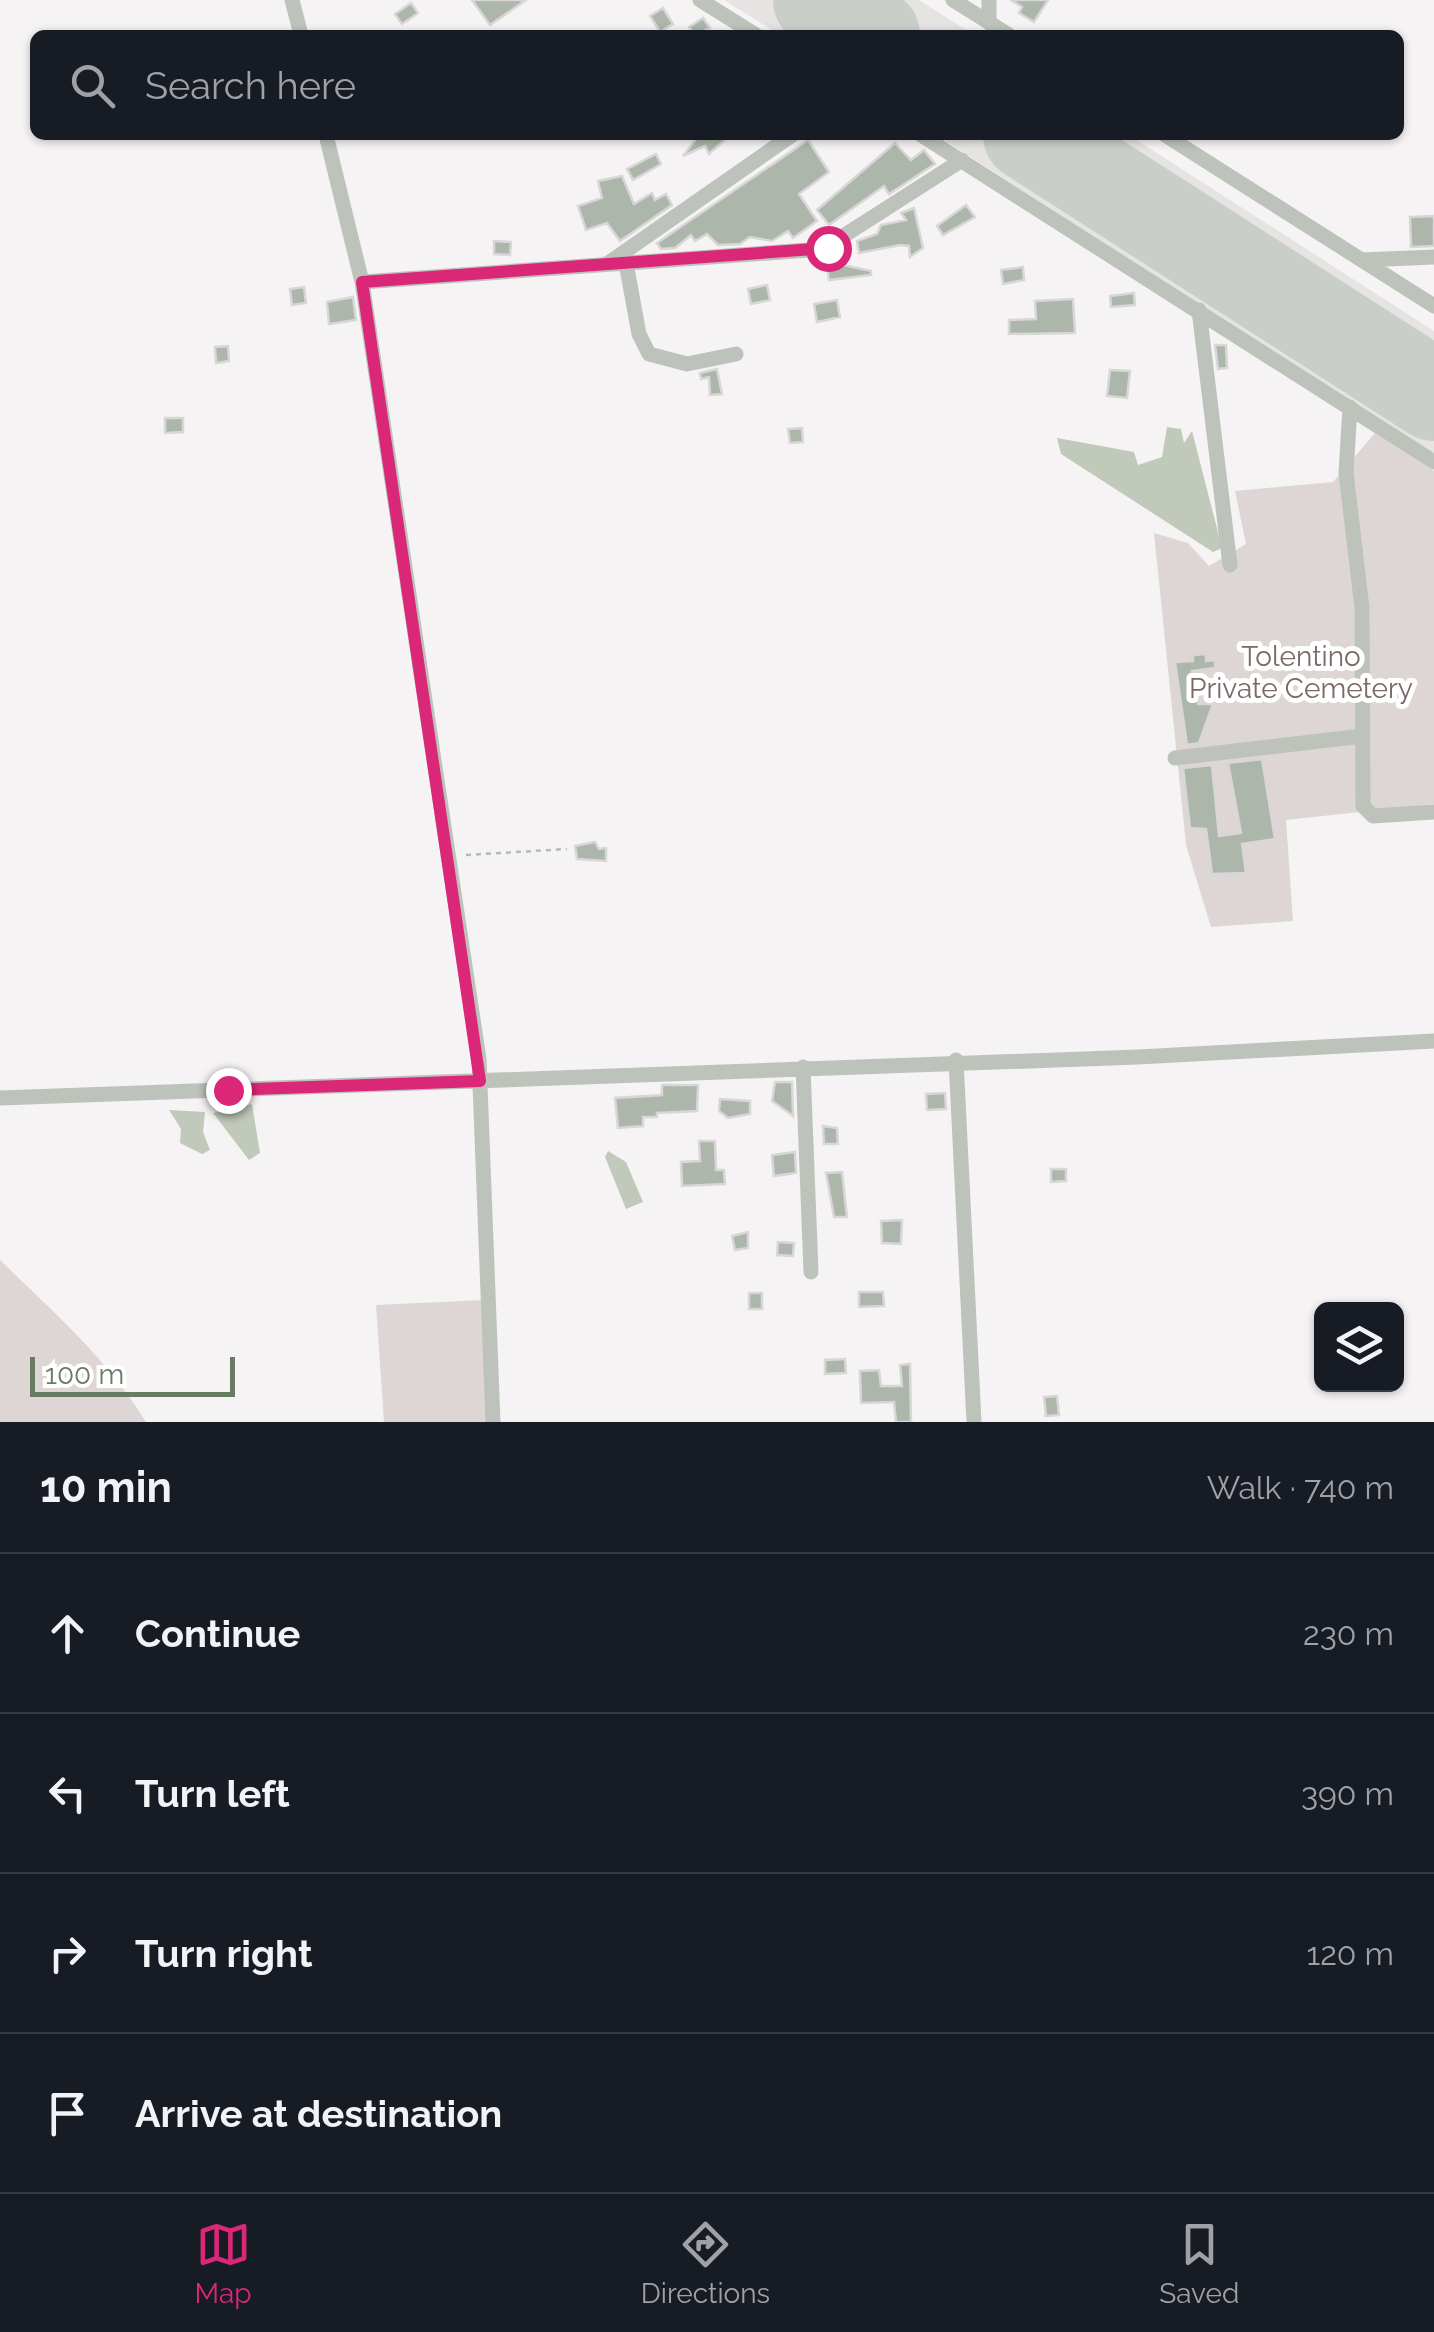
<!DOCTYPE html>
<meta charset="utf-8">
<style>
:root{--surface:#171b24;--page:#20242c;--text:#f1f3f6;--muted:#9ea1a6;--line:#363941;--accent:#db2777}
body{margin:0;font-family:Raleway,sans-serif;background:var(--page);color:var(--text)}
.controls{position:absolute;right:30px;bottom:30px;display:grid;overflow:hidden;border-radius:15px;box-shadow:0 2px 8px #0004}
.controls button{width:90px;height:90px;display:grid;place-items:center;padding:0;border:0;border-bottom:2px solid var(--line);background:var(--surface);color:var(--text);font:50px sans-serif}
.scale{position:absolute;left:30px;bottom:25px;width:205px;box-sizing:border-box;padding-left:10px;border:5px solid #687c64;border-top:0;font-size:28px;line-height:35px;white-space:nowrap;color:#687c64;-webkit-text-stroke:8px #fff;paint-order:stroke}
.stop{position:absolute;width:30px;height:30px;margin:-22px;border:8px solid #db2777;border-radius:50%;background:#fff}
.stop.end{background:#db2777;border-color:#fff;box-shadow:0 2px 10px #0008}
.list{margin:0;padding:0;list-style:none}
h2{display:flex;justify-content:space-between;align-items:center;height:130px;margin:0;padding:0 40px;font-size:42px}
h2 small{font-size:32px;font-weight:400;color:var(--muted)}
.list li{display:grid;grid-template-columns:65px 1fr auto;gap:30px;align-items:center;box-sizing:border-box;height:160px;padding:0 40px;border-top:2px solid var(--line)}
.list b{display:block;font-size:38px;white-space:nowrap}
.list em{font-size:32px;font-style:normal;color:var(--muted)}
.icon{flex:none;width:55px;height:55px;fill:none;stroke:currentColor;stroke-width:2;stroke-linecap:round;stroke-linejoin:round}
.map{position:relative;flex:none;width:1434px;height:1422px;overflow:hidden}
.search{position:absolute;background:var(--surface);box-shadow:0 2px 8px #0004;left:30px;right:30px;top:30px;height:110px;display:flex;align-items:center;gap:25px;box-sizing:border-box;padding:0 35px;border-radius:15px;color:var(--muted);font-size:38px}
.sheet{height:770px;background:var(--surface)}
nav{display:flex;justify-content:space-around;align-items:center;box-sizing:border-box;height:140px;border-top:2px solid var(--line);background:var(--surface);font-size:28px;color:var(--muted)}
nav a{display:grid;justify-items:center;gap:5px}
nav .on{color:var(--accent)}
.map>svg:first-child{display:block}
.built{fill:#e5e4e3}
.green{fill:#ddd6d5}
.water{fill:#c0c9ba}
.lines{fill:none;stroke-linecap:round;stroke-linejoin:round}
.runway{stroke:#cacec8;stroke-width:92}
.building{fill:#acb6aa;stroke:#d8d6d7;stroke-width:2.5}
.path{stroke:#b5bab4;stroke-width:2.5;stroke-dasharray:5 5;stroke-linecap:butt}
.minor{stroke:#bdc3bb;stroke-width:15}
.route{stroke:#db2777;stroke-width:12}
.labels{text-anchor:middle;stroke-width:10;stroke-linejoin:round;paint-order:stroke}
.park-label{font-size:28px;fill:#7a6966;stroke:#fff}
</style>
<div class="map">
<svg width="1434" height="1422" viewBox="0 0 1434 1422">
<rect width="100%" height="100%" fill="#f6f3f5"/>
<!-- built -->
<path class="built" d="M 724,0 L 919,0 L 974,35 L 780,35 Z
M 937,135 L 1129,135 L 1434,331 L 1434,457 Z"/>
<!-- green -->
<path class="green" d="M 1375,433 L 1434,471 L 1434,804 L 1286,820 L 1293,921 L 1211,927 L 1186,845 L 1154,533 L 1188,543 L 1209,566 L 1246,544 L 1235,491 L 1333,482 Z
M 0,1260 C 53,1312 107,1358 146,1422 L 0,1422 Z
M 485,1300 L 488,1422 L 384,1422 L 376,1305 Z"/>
<!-- water -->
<path class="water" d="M 1167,427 L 1181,429 L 1184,443 L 1192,431 L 1222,548 L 1213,552 L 1061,454 L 1057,438 L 1134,452 L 1138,465 L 1162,457 Z
M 252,1104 L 260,1153 L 249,1160 L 213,1113 Z
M 169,1110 L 205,1112 L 203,1132 L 210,1150 L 202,1154 L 180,1143 L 181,1129 Z
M 608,1151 L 626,1162 L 643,1202 L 626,1209 L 605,1157 Z"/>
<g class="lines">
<!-- runway -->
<path class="runway" d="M 819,0 L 874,35
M 1029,135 L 1434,395"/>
</g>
<!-- building -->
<path class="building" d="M 472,0 L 526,0 L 490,25 Z
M 1011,0 L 1048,0 L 1034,22 L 1019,13 L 1022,7 Z
M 411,3 L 418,13 L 402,24 L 395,14 Z
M 663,8 L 673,24 L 660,32 L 650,16 Z
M 703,18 L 710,28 L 695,35 L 689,27 Z
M 699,135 L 730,135 L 709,154 L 705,146 L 683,156 Z
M 808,140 L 829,172 L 799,194 L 817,221 L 793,238 L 788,231 L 772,241 L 750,237 L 740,244 L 718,245 L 707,234 L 695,241 L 691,235 L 675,248 L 661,249 L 657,243 Z
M 895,143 L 911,160 L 924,150 L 935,164 L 889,194 L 884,186 L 829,225 L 817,210 Z
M 656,154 L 661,164 L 633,180 L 627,169 Z
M 622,176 L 634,204 L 652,193 L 655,200 L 666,194 L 672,205 L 620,241 L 607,223 L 586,230 L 578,206 L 602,198 L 598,181 Z
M 966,205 L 975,217 L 943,235 L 937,226 Z
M 914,208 L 923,248 L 910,257 L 909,246 L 900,245 L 859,253 L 857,241 L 877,234 L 881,225 L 906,220 L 901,213 Z
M 1434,216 L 1434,246 L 1411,247 L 1410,217 Z
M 494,241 L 511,242 L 510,255 L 494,254 Z
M 839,264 L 871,271 L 871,275 L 829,280 L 827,266 Z
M 1023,267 L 1024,280 L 1003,284 L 1001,270 Z
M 767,285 L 770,300 L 751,304 L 748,289 Z
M 304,287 L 306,303 L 292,305 L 290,289 Z
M 1134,293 L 1135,305 L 1111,307 L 1110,296 Z
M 353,297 L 356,320 L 329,324 L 327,302 Z
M 1073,299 L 1075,333 L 1009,334 L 1009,320 L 1036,319 L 1035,301 Z
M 837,300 L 840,317 L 817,322 L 814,304 Z
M 1215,345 L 1226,345 L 1227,368 L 1218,369 Z
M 228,346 L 229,361 L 216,363 L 215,347 Z
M 717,369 L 722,394 L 710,395 L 709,377 L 701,379 L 700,373 Z
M 1110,370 L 1130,371 L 1127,398 L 1107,396 Z
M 165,418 L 183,418 L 183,432 L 165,433 Z
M 802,428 L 803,442 L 790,443 L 788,429 Z
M 1206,654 L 1206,661 L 1215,660 L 1215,668 L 1192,671 L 1192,693 L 1197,693 L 1198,704 L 1213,704 L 1199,743 L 1187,745 L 1175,662 L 1193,661 L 1193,655 Z
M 1262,759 L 1275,839 L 1242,844 L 1246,873 L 1212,874 L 1206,829 L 1190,828 L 1183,768 L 1212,765 L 1219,836 L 1241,833 L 1228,763 Z
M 595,842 L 599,849 L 606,848 L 606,861 L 577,859 L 575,846 Z
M 775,1082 L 792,1082 L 793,1116 L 772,1101 Z
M 662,1085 L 698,1085 L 697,1111 L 657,1113 L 657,1117 L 643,1117 L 643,1126 L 618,1128 L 615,1098 L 662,1095 Z
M 945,1093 L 946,1109 L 927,1110 L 926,1094 Z
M 720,1099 L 750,1101 L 750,1114 L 728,1118 L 719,1111 Z
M 823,1126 L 837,1128 L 838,1144 L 824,1144 Z
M 699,1141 L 715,1141 L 716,1170 L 724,1170 L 725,1184 L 682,1186 L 681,1162 L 700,1161 Z
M 795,1152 L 796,1173 L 774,1176 L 772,1155 Z
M 1051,1169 L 1066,1169 L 1066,1181 L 1051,1182 Z
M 842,1172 L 847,1217 L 834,1217 L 826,1173 Z
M 902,1220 L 901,1244 L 882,1243 L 881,1221 Z
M 748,1232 L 748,1248 L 735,1250 L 732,1236 Z
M 778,1242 L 794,1243 L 793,1256 L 777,1255 Z
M 859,1292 L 883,1292 L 884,1306 L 859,1307 Z
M 749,1293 L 762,1293 L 762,1309 L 749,1309 Z
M 845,1359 L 846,1373 L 825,1374 L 825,1360 Z
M 910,1364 L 911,1422 L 896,1422 L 894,1402 L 861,1403 L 860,1371 L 879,1370 L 881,1386 L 902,1386 L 900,1365 Z
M 1057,1396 L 1059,1415 L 1046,1416 L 1044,1397 Z"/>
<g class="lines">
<!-- path -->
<path class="path" d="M 466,855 L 567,849"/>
<!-- minor -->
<path class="minor" d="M 292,0 L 301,35
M 700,0 L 756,35
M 953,0 L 1009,35
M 989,0 L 989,23
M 326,135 L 362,282 L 479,1059 L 493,1422
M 921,135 L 1434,462
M 1165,135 L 1434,306
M 1362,260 L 1434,257
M 626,263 L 639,334 L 649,354 L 687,364 L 736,354
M 607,264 L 792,135
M 362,282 L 823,249 L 962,160
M 1199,310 L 1230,565
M 1350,407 L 1346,473 L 1362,608 L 1363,806 L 1373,816 L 1434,812
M 1175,758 L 1362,736
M 956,1060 L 974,1422
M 803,1067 L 811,1272
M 0,1098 L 1138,1057 L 1434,1041"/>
</g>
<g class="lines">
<!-- route -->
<path class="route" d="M 228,1090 L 480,1081 L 362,282 L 828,248"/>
</g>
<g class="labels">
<!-- park labels -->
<g class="park-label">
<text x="1301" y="666">Tolentino<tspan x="1301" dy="32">Private Cemetery</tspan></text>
</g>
</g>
</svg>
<div class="controls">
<button><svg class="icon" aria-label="layers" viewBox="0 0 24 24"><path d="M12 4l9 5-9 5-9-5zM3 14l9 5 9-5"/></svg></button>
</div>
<div class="scale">100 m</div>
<div class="stop" style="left:828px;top:248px"></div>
<div class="stop end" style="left:228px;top:1090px"></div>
<div class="search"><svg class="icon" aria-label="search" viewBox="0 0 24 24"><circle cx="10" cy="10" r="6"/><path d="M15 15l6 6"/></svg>Search here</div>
</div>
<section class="sheet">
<h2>10 min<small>Walk · 740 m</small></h2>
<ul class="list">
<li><svg class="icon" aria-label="ahead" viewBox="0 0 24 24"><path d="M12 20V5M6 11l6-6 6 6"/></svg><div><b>Continue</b></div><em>230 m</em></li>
<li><svg class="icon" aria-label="left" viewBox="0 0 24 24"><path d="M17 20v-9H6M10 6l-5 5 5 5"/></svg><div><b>Turn left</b></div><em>390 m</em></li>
<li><svg class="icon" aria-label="right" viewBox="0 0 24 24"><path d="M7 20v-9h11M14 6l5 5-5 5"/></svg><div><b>Turn right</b></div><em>120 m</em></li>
<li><svg class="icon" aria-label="arrive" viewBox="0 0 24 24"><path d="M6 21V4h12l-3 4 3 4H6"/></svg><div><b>Arrive at destination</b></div></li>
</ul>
</section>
<nav>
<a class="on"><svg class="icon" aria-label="map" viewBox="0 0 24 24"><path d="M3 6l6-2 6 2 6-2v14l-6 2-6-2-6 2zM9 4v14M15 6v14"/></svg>Map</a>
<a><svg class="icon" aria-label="directions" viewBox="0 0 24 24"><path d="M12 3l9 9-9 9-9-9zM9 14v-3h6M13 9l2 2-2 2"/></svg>Directions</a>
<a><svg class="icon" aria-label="saved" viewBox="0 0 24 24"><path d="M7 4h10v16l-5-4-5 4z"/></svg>Saved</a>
</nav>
